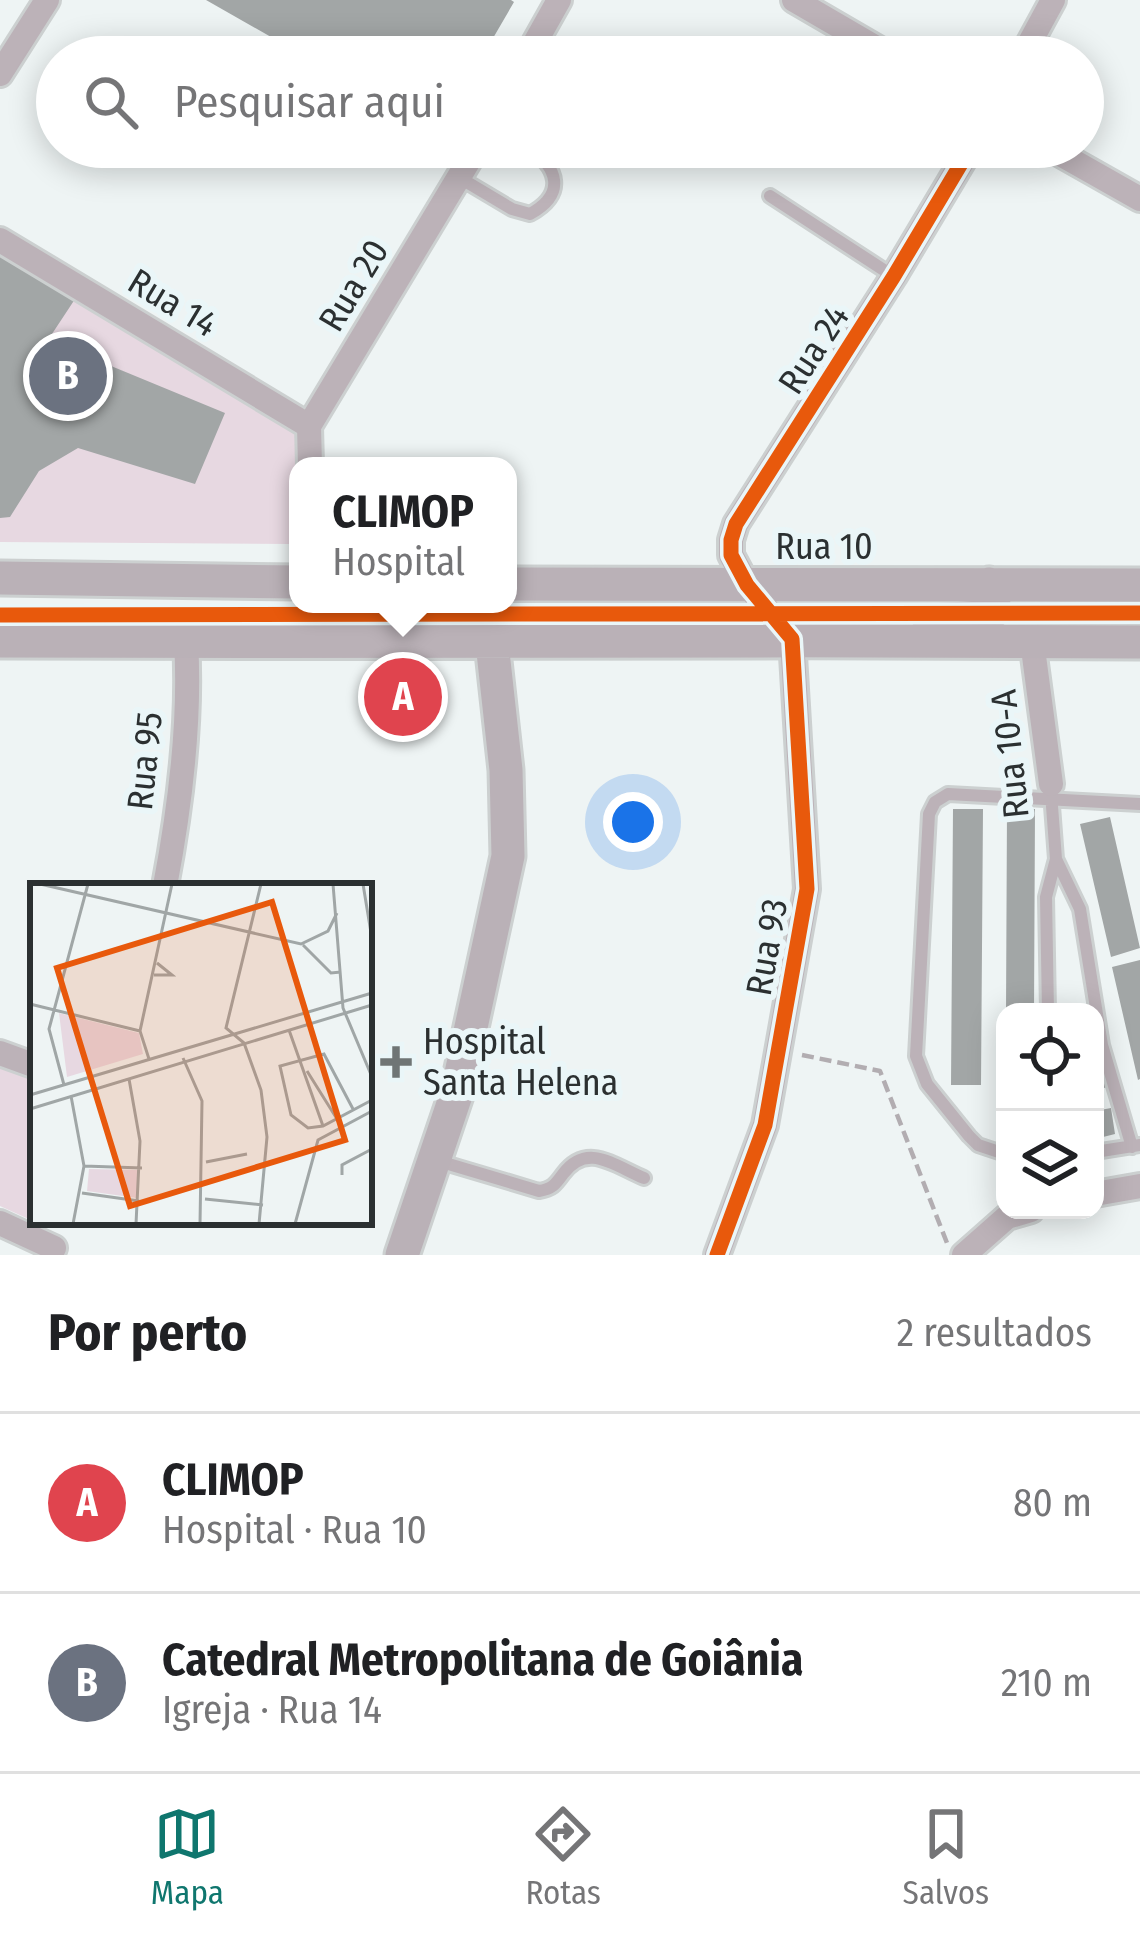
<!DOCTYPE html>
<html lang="pt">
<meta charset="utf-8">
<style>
:root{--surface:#fff;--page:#f2f2f2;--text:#202124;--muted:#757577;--line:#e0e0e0;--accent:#0f766e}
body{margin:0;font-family:"Fira Sans Condensed",sans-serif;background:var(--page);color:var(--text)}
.controls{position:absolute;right:36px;bottom:36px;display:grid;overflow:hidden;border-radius:24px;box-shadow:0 6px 30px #0003}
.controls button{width:108px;height:108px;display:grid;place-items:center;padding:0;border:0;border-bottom:3px solid var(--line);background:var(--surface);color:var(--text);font:60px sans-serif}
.you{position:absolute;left:633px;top:822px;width:42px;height:42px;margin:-30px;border:9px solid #fff;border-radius:50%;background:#1a73e8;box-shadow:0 0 0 18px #1a73e833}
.badge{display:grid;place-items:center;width:78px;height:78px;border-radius:50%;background:var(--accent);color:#fff;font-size:39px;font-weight:700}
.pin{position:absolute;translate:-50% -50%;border:6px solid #fff;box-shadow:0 3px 12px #0006}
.popup{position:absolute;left:289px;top:457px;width:228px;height:156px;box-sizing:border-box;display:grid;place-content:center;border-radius:24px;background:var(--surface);filter:drop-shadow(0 3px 9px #0005);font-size:39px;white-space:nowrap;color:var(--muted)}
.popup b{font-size:45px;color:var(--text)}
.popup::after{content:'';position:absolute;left:50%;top:100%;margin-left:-24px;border:24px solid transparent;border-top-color:var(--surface)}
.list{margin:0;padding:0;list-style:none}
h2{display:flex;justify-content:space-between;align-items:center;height:156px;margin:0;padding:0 48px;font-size:51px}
h2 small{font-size:39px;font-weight:400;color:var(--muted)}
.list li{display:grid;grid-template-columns:78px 1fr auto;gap:36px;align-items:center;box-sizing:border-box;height:180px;padding:0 48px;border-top:3px solid var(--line)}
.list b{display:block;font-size:45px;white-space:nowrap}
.list p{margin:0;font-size:39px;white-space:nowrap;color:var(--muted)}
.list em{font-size:39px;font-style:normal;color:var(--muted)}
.icon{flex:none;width:66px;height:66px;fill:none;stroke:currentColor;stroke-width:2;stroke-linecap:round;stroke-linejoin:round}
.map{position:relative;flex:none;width:1140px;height:1255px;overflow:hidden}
.search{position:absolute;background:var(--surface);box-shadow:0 6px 30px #0003;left:36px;right:36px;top:36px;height:132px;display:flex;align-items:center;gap:30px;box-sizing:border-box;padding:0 42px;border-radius:66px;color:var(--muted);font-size:45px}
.sheet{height:516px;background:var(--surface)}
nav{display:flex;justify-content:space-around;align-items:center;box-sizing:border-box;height:168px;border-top:3px solid var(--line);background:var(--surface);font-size:33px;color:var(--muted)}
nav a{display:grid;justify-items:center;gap:6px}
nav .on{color:var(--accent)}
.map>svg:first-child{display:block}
.green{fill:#e7d8e1}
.building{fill:#a2a6a6}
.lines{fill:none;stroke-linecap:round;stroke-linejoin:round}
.lane-casing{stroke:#ccd0d0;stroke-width:18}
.street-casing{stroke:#ccd0d0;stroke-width:30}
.secondary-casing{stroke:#ccd0d0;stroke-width:39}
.path{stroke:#b2adb1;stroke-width:4.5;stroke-dasharray:12 6;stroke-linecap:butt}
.lane{stroke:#bcb2b8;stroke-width:12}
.street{stroke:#bcb2b8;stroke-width:24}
.secondary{stroke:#bab1b7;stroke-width:33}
.cycleway-casing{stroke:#eaf6f8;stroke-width:22}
.cycleway{stroke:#e8590c;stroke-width:15}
.poi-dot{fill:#6f7575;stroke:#eaf6f8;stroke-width:4.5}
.labels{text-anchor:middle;stroke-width:12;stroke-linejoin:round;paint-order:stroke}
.street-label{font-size:36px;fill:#2b3031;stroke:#eaf6f8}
.poi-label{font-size:36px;fill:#2b3031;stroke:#eaf6f8;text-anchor:start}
.inset-road{fill:none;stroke:#a0a6a6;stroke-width:3}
.view{fill:#e8590c;fill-opacity:0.15;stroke:#e8590c;stroke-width:6}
.inset-edge{fill:none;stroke:#2b3031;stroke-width:6}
</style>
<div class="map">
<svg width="1140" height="1255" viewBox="0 0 1140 1255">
<rect width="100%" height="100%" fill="#eef4f4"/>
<!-- green -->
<path class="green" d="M 0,250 L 303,435 L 289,544 L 0,542 Z
M 0,1065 L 33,1076 L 33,1221 L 0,1206 Z"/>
<!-- building -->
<path class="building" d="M 206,0 L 511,0 L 514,2 L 482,57 L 306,57 Z
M 0,244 L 79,293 L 48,340 L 225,413 L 195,484 L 78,448 L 39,471 L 10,517 L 0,518 Z
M 1007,808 L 1035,809 L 1034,1012 L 1006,1012 Z
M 953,809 L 983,809 L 981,1085 L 951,1085 Z
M 1110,817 L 1140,948 L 1111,957 L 1080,824 Z
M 1140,960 L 1140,1079 L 1138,1080 L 1112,967 Z
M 1101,1061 L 1107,1087 L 1095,1091 L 1095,1063 Z
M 998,1101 L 1005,1101 L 1005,1131 L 997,1131 Z
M 1111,1108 L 1115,1134 L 1095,1139 L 1095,1111 Z"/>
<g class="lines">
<defs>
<path id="lane" d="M 460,178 L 512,209 L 530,214 C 566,194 559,168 528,147
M 770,196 L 893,276
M 1056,859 L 1080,909 L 1102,1045 L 1132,1147
M 1048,1012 L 1046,897 L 1056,859 L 1051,793
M 1095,1152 L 1140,1145
M 1005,1154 L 978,1145 L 969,1136 L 927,1084 L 916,1056 L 929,814 L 935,802 L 948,794 L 1140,804
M 435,1160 L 539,1191 C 552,1189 555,1185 563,1174 C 587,1142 613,1165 644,1178"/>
<path id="street" d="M 794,0 L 892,57
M 527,57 L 559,0
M 1022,57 L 1053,0
M 0,74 L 47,0
M 1048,147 L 1140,199
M 0,240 L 309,426
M 310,466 L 309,426 L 477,147
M 1032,641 L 1051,784
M 165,886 C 180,807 191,722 186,642
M 0,1053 L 33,1065
M 1095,1194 L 1140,1186
M 0,1223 L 54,1248
M 717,1255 L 765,1125 L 807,889 L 792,639 L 747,585 L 731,555 L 731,540 L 736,524 L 894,276 L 971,147
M 964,1255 L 1007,1217 L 1031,1210"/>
<path id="secondary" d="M 0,578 L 298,582
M 508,584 L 1140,585
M 929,620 L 988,617 L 993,612 L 994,598 L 989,584
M 0,641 C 380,643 760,639 1140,642
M 402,1255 L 457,1092 L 508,856 L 506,770 L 492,643 L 483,623 L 467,604"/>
</defs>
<!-- lane casing -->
<use href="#lane" class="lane-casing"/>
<!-- street casing -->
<use href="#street" class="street-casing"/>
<!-- secondary casing -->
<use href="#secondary" class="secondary-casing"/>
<!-- path -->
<path class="path" d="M 802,1055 L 880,1071 L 947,1243"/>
<!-- lane -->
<use href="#lane" class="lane"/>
<!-- street -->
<use href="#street" class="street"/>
<!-- secondary -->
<use href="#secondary" class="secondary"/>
<defs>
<path id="cycleway" d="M 0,615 L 1140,613
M 717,1255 L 765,1125 L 807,889 L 792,639 L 747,585 L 731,555 L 731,540 L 736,524 L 894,276 L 971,147"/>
</defs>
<!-- cycleway casing -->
<use href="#cycleway" class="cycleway-casing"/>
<!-- cycleway -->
<use href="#cycleway" class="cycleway"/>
</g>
<!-- markers -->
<path class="poi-dot" d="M390 1044h12v12h12v12h-12v12h-12v-12h-12v-12h12z"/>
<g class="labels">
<!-- street labels -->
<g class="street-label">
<text transform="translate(353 285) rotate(-59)" y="13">Rua 20</text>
<text transform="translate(173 302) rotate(31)" y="13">Rua 14</text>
<text transform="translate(813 349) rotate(-57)" y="13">Rua 24</text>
<text x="824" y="559">Rua 10</text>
<text transform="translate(1009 754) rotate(-96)" y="13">Rua 10-A</text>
<text transform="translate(144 761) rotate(-84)" y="13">Rua 95</text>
<text transform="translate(766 947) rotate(-80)" y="13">Rua 93</text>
</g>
<!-- poi labels -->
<g class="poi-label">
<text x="423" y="1054">Hospital<tspan x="423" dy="41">Santa Helena</tspan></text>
</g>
</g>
<!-- overview -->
<g transform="translate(30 883)">
<rect width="342" height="342" fill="#eef4f4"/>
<path d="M 29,130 L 109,150 L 113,171 L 37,194 ZM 59,286 L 109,287 L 107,315 L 57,308 Z" fill="#e7d8e1"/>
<path class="inset-road" d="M 10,1 L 271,61 L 298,48 L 307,30M 303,1 L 313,125 L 342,194M 333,1 L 342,56M 273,62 L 301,90 L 311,89M 124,92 L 142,92 L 127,80M 0,121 L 110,148M 259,147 L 293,243M 153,175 L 172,218 L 170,341M 119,176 L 110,148 L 142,1M 277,188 L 307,236M 99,196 L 110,258 L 106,341M 34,202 L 19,146 L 58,1M 0,212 L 342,110M 41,213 L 54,283 L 43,341M 0,226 L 342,122M 323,226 L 294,171 L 250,183 L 261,232 L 278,245 L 293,243 L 342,217M 176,279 L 217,271M 54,283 L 112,285M 312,292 L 312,282 L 342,266M 52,310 L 109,318M 175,316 L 233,322M 229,341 L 237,254 L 231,207 L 214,160 L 196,145 L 231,1M 265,341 L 288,257 L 342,228"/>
<path class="view" d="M 242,19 L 315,257 L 100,323 L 27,85 Z"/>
<rect width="342" height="342" class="inset-edge"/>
</g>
</svg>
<div class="controls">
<button><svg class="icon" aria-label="locate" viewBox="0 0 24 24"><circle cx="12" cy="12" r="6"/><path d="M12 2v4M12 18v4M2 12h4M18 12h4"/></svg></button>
<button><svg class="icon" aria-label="layers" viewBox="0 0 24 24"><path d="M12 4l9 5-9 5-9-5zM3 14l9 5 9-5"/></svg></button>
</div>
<div class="you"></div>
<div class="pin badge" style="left:403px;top:697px;background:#e0444e">A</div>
<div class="popup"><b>CLIMOP</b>Hospital</div>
<div class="pin badge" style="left:68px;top:376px;background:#6b7280">B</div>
<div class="search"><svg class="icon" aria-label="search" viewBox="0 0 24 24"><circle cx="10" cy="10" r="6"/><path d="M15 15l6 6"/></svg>Pesquisar aqui</div>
</div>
<section class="sheet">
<h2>Por perto<small>2 resultados</small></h2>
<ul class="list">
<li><span class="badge" style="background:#e0444e">A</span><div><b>CLIMOP</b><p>Hospital · Rua 10</p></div><em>80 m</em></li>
<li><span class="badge" style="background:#6b7280">B</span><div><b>Catedral Metropolitana de Goiânia</b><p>Igreja · Rua 14</p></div><em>210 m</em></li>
</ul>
</section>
<nav>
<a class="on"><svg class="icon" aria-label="map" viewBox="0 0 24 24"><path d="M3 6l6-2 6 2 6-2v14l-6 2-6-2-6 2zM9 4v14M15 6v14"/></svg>Mapa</a>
<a><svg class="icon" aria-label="directions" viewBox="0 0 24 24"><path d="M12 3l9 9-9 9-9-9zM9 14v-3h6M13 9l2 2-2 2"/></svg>Rotas</a>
<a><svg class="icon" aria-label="saved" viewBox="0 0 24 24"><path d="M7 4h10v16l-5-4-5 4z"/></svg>Salvos</a>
</nav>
